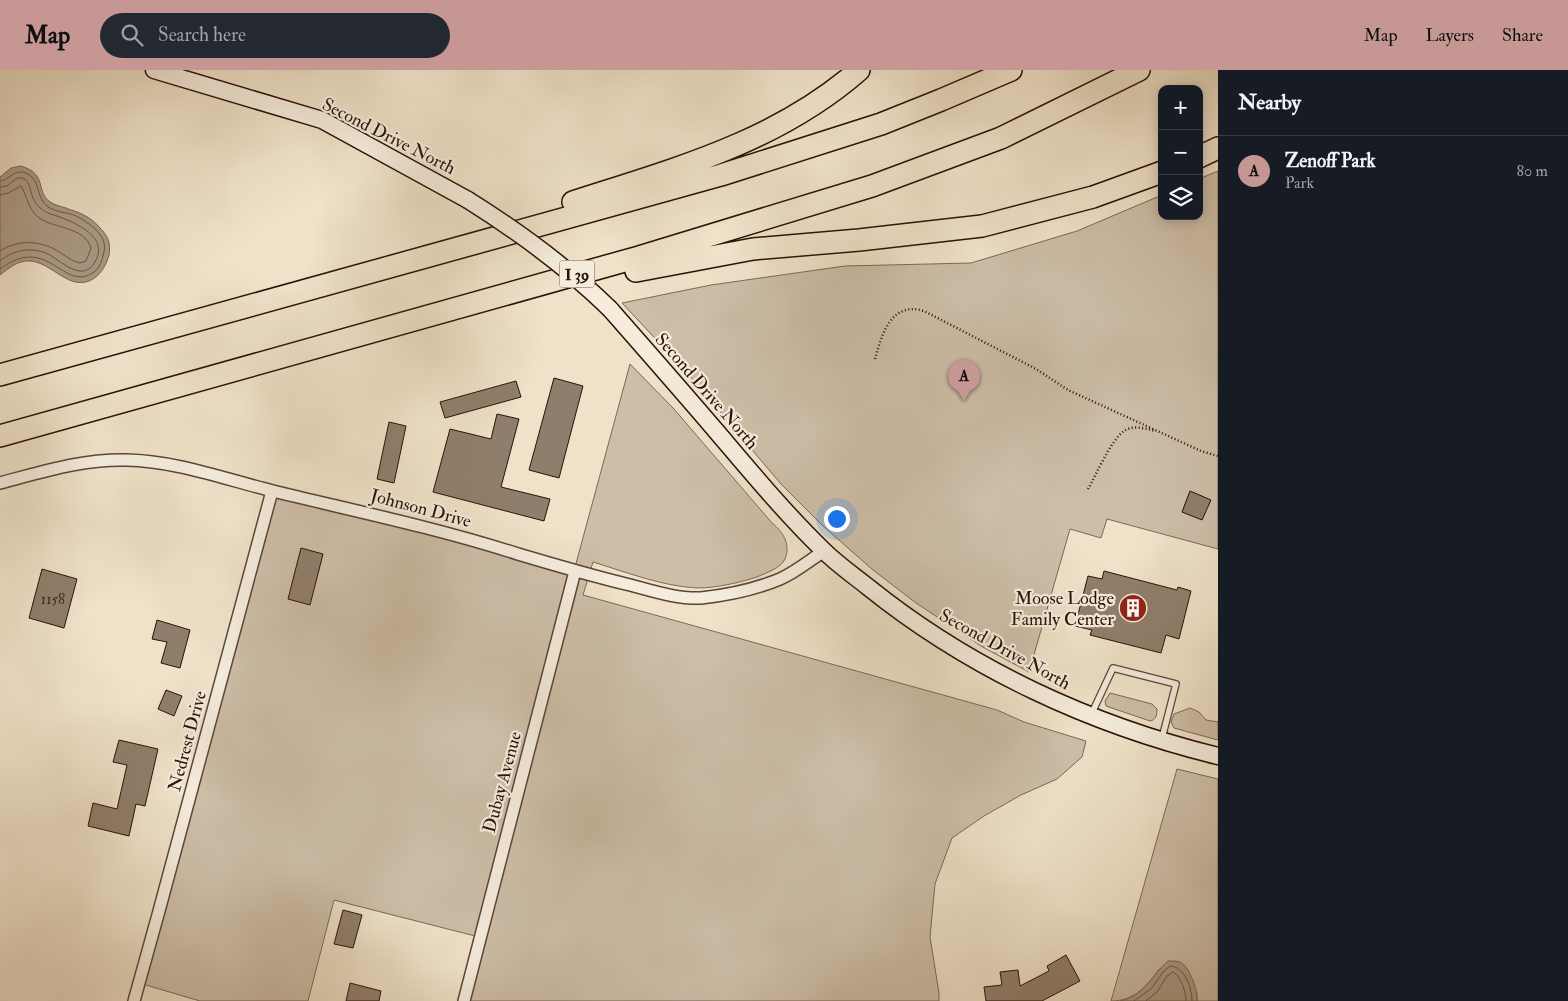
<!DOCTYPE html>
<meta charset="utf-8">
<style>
:root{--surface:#171b24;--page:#242831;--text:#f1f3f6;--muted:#9ea1a6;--line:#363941;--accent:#c59692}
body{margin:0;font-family:"IM FELL Double Pica",serif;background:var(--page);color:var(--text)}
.controls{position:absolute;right:15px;top:15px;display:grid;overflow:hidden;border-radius:10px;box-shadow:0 2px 12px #0003}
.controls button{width:45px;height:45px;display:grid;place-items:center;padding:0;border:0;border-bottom:1px solid var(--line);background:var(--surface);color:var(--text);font:25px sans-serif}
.you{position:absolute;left:836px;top:448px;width:18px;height:18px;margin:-12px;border:4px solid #fff;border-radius:50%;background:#1a73e8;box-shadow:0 0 0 8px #1a73e833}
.badge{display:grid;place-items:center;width:32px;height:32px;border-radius:50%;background:var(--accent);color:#111;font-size:16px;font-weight:700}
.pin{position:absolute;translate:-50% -41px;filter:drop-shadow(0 1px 2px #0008)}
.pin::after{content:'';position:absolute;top:26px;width:18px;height:15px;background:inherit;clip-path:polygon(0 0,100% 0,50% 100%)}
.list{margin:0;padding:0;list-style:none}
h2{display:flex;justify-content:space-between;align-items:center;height:65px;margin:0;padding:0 20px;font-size:21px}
h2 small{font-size:16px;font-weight:400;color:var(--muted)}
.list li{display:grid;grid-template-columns:32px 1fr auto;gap:15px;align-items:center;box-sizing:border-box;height:70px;padding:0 20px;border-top:1px solid var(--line)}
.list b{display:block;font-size:19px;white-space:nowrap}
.list p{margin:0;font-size:16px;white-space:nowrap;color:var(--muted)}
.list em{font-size:16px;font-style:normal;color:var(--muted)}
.icon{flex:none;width:28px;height:28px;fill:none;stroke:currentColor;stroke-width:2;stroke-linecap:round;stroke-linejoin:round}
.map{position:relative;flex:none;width:1218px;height:931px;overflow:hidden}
header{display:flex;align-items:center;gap:30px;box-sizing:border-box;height:70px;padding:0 25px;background:var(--accent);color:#111}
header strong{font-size:24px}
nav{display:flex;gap:28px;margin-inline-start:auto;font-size:18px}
.search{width:350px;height:45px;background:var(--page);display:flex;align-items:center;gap:12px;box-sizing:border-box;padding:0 18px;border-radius:28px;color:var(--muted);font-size:19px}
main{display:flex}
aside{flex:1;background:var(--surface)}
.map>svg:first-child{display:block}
.green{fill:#cdbea8;stroke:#7b6858}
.water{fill:#ac9b87;stroke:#786454}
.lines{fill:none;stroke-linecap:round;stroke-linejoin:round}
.shore{stroke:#6a5647;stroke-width:1}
.building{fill:#907e6c;stroke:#291107}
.lane-casing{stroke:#5a4538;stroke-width:8}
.street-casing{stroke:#5a4538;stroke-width:14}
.secondary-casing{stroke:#291107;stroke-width:19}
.highway-casing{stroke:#291107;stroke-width:24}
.path{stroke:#291107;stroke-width:2.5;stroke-dasharray:1 2.5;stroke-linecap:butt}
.lane{stroke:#f5ecdc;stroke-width:5.5}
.street{stroke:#f5ecdc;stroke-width:11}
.secondary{stroke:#f5ecdc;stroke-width:16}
.highway{stroke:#efe2c9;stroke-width:21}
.secondary-bridge-casing{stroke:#291107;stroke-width:19;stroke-linecap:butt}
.secondary-bridge{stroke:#f5ecdc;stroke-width:16}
.labels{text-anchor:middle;stroke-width:4.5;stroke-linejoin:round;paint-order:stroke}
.number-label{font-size:15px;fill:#432c20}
.shield{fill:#f5ecdc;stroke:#665347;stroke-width:1}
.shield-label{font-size:16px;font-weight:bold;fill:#291107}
.street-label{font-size:18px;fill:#291107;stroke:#f5ecdc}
.poi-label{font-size:18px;fill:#291107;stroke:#f5ecdc;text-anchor:end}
</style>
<header>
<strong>Map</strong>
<div class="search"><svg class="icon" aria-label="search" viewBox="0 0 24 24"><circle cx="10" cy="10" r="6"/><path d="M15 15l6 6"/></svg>Search here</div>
<nav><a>Map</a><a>Layers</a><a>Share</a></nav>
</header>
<main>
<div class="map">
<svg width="1218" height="931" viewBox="0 0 1218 931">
<rect width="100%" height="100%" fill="#efe2c9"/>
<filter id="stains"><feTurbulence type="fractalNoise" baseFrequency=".004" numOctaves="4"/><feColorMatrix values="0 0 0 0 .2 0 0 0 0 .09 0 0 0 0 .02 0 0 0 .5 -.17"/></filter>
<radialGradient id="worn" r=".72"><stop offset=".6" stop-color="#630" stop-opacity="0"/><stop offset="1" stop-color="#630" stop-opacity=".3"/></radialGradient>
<!-- green -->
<path class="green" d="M 1218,101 L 1218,479 L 1107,449 L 1101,468 L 1070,459 L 1029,602 L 981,576 L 916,533 L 873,500 L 824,457 L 781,414 L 679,294 L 622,233 L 711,215 L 845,196 L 971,193 L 1077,161 L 1162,125 L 1162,146 L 1199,146 L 1199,109 Z
M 630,294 L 674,339 L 772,453 C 783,462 791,474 785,489 C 781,498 766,503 757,507 C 738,513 716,518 697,518 C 661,516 626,502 593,492 L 583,525 L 997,640 L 1024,652 L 1086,671 L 1082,687 L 1057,709 L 1021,725 L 984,746 L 952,768 L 935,814 L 930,867 L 939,923 L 939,931 L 464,931 L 479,867 L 334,830 L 308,931 L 200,931 L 139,913 L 272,421 L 574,501 Z
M 1110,623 L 1152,634 L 1157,639 C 1157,645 1156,650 1150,651 L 1106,636 L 1105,631 Z
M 1190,638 L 1199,642 L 1206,650 L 1218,652 L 1218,670 L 1174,658 L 1171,652 L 1174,644 Z
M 1177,699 L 1218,709 L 1218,931 L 1197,931 L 1197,923 L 1159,899 C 1147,917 1134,931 1111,931 Z"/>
<!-- water -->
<path class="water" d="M 21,96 C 48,104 35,121 50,132 C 56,136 65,137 71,140 C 82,143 93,149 100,158 C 108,166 111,173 109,185 C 106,195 102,203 93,209 C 70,223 52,192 30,191 C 18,190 9,198 0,205 L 0,107 L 11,98 Z
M 1168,891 C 1172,891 1176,891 1180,892 C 1190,897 1198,921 1197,931 L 1120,931 C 1144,926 1152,905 1168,891 Z"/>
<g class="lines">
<!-- shore -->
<path class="shore" d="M 0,111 C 10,110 15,97 28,104 C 40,110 36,127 47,136 C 54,142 67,142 76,146 C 89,153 108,165 104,182 C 102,190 100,198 94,202 C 63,224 49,162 0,199
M 0,117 L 7,116 L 17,108 C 32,106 29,124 35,132 C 40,139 46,143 54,145 C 74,152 113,167 93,195 C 79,213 57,186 43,182 C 27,177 12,181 0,191
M 0,125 L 8,123 L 21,116 C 28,128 27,137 38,147 C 53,159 84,156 91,178 L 86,191 L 80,193 C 71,191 65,185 56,180 C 38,170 17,170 0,181
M 1134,931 L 1152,918 L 1163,902 L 1170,896 C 1185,897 1192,918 1192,931
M 1146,931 L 1157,922 L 1167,906 L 1173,902 C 1181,906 1186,922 1186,931"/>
</g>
<!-- building -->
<path class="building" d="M 554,308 L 583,316 L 559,408 L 529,400 Z
M 516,311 L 521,327 L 445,348 L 440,332 Z
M 497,344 L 519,349 L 501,417 L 550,429 L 544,451 L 433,422 L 450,359 L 491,369 Z
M 389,352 L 406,356 L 394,413 L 377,409 Z
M 1190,421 L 1211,430 L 1202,450 L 1182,442 Z
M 301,478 L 323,484 L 310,535 L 288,529 Z
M 42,499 L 77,509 L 64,558 L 29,548 Z
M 1104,501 L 1177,520 L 1178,517 L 1191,521 L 1179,569 L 1166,565 L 1161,583 L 1090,565 L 1092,560 L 1075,556 L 1088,506 L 1102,509 Z
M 157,550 L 190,560 L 180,598 L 161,593 L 167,572 L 152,569 Z
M 166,620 L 182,626 L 174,646 L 158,639 Z
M 119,670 L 158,679 L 145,736 L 136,734 L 129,766 L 88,756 L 93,733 L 117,739 L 127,695 L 113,692 Z
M 343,840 L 362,845 L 353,878 L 334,874 Z
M 1066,885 L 1080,911 L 1042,931 L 986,931 L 984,917 L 1002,915 L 1000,902 L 1018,900 L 1020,916 L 1049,901 L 1047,896 Z
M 350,913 L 381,921 L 379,931 L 346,931 Z"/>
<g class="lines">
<defs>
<path id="lane" d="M 1091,645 L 1113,598 L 1176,614 L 1162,668"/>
<path id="street" d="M 0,413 C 42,402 82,389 126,390 C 177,391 224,409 273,421 C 355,441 437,458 518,484 C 555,495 592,506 630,515 C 653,521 677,529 701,528 C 728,525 756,519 780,509 C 796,502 810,490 824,481
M 134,931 L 159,841 L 272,421
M 464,931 L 575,501"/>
<path id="secondary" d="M 154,0 L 322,50 L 468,130
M 610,239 C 646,280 682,321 717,362 C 751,402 785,443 823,480 C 837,494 853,505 868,517 C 970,599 1091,655 1218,686"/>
<path id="highway" d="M 1199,87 L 1218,78
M 573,132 C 675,99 777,72 859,0
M 636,201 L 753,179 L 859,170 L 982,156 L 1093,127 L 1162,102
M 0,305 L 721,105 L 881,54 L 941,30 L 1011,0
M 0,366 L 639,187 L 872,116 L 1001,68 L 1139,0"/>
</defs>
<!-- lane casing -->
<use href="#lane" class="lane-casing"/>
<!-- street casing -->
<use href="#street" class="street-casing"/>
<!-- secondary casing -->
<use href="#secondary" class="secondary-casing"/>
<!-- highway casing -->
<use href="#highway" class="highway-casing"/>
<!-- path -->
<path class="path" d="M 875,289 C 882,264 891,231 924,241 L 1036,299 L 1068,320 L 1201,381 L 1218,386
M 1088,419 C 1096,405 1111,370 1124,361 C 1133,355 1144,358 1155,361"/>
<!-- lane -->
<use href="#lane" class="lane"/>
<!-- street -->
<use href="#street" class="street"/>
<!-- secondary -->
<use href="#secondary" class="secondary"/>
<!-- highway -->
<use href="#highway" class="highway"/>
<defs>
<path id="secondary-bridge" d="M 468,130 C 519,162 567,197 610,239"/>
</defs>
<!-- secondary-bridge casing -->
<use href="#secondary-bridge" class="secondary-bridge-casing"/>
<!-- secondary-bridge -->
<use href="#secondary-bridge" class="secondary-bridge"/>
</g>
<!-- icons -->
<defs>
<symbol id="building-disc" viewBox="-11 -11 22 22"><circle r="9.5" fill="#8f2418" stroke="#f5ecdc"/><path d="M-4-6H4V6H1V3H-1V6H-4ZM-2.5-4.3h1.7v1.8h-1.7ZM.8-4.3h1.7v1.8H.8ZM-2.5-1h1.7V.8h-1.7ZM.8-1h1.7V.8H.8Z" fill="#fff"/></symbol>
</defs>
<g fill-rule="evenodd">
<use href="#building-disc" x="1117" y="522" width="32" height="32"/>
</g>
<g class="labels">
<!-- number labels -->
<g class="number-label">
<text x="53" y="534">1158</text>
</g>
<!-- shield labels -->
<rect class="shield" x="559.5" y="190.5" width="35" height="27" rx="4"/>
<g class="shield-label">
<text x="577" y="210">I 39</text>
</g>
<!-- street labels -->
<g class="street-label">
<text transform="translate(389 66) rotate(27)" y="6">Second Drive North</text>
<text transform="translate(707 321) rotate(49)" y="6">Second Drive North</text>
<text transform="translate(421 438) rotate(15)" y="6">Johnson Drive</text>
<text transform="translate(1005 579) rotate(29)" y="6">Second Drive North</text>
<text transform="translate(187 671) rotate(-75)" y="6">Nedrest Drive</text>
<text transform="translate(502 712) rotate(-75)" y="6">Dubay Avenue</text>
</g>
<!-- poi labels -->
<g class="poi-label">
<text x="1114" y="534">Moose Lodge<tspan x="1114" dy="21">Family Center</tspan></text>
</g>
</g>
<rect width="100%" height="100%" filter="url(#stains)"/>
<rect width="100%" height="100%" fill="url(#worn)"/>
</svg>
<div class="controls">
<button>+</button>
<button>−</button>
<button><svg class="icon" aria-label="layers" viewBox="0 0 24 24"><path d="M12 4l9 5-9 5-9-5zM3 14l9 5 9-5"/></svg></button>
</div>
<div class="you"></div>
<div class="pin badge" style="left:964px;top:331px">A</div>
</div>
<aside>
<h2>Nearby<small></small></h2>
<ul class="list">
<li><span class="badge">A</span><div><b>Zenoff Park</b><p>Park</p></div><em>80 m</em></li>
</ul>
</aside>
</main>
